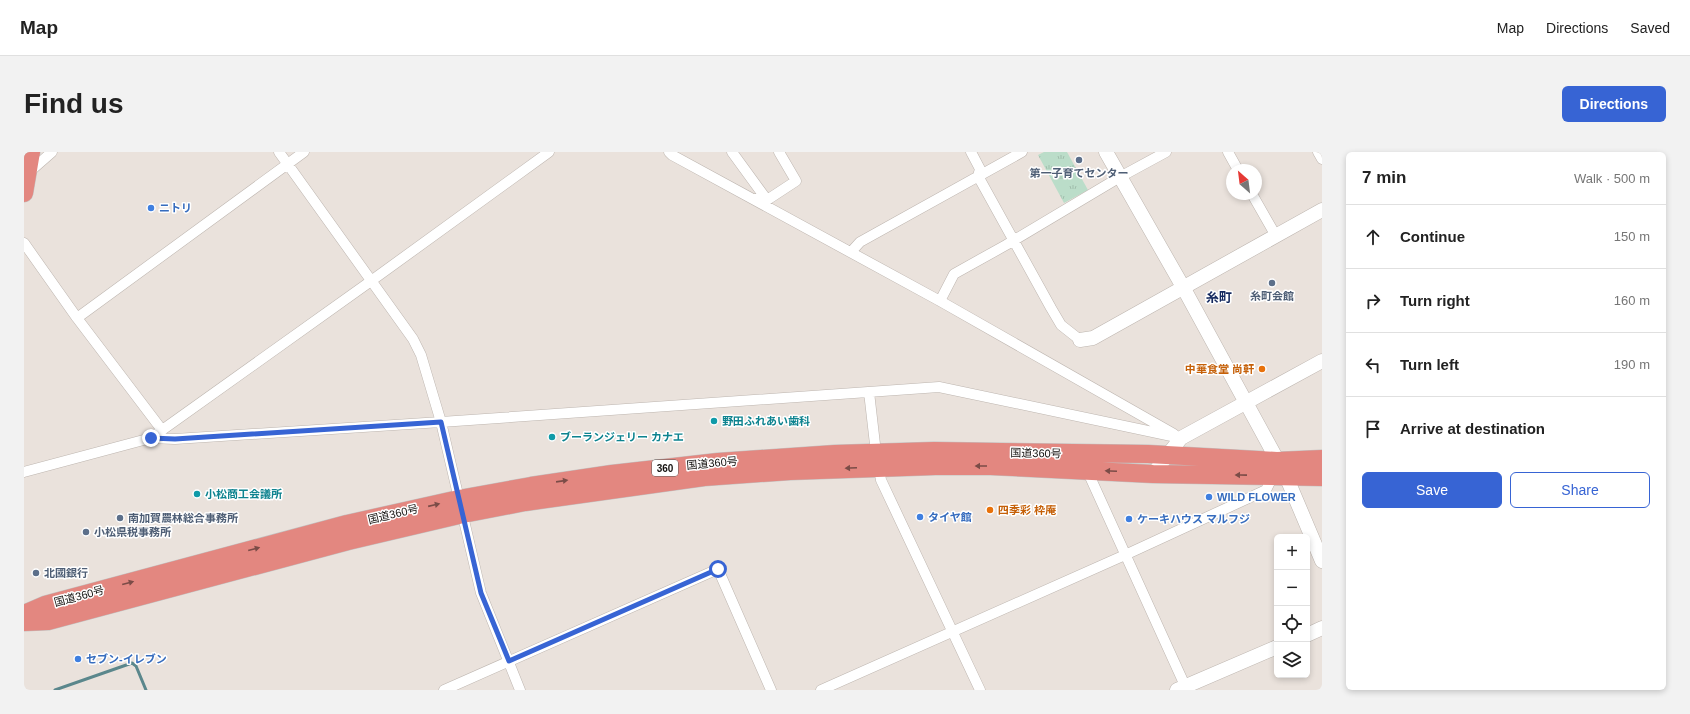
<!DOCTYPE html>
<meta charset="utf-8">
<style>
:root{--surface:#fff;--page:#f2f2f2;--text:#222;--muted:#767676;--line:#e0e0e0;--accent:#3764d4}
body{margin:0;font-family:Helvetica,"Noto Sans JP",sans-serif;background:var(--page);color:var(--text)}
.controls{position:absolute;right:12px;bottom:12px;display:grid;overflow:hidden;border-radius:6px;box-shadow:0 2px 6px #0003}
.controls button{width:36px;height:36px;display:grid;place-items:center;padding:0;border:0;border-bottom:1px solid var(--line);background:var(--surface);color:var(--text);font:20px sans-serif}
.compass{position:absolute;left:1202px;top:12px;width:36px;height:36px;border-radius:50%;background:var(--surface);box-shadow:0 2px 6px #0003;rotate:332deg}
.stop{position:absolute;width:12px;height:12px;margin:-9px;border:3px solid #3764d4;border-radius:50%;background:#fff}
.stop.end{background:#3764d4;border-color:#fff;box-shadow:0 1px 4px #0008}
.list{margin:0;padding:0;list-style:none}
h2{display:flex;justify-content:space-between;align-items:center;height:52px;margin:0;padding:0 16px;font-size:17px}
h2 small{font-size:13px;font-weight:400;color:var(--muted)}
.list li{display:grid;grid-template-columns:26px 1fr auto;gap:12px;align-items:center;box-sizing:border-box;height:64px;padding:0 16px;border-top:1px solid var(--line)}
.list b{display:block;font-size:15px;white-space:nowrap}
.list em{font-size:13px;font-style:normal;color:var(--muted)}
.actions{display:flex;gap:8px;padding:12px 16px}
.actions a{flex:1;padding:9px 0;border:1px solid var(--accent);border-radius:6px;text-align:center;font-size:14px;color:var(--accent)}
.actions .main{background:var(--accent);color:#fff}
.icon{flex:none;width:22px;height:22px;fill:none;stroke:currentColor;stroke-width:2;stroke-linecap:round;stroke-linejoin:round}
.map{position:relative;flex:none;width:1298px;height:538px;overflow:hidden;border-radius:6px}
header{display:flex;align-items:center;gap:24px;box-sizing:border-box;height:56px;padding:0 20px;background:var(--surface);border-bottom:1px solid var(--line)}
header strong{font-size:19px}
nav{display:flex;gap:22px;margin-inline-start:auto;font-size:14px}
.intro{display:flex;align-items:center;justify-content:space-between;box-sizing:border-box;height:96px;padding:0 24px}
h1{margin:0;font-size:28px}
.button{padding:10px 18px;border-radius:6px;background:var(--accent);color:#fff;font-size:14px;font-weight:700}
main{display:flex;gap:24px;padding:0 24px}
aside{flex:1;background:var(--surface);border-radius:6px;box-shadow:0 2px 6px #0003}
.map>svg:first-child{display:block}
.park{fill:url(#park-tufts)}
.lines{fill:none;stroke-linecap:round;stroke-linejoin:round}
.stream{stroke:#5b878c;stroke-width:3}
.street-casing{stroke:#bdb5af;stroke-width:11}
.secondary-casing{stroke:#bdb5af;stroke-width:15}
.highway-casing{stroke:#c2c1c0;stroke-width:19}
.street{stroke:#fff;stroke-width:10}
.secondary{stroke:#fff;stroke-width:14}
.highway{stroke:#e38780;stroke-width:18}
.oneway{fill:#7b4c47}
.route{stroke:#3764d4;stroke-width:5}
.service-dot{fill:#5c6f8a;stroke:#fff;stroke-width:1.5}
.shop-dot{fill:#3f7fe0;stroke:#fff;stroke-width:1.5}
.food-dot{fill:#e8710a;stroke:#fff;stroke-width:1.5}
.culture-dot{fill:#0f9aa8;stroke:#fff;stroke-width:1.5}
.labels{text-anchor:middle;stroke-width:3;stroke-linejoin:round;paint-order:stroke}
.shield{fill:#fff;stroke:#5a5856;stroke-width:1}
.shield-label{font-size:10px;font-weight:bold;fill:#13100e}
.service-label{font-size:11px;font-weight:bold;fill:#4e5e75;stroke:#fff;text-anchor:start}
.shop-label{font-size:11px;font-weight:bold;fill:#366cbe;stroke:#fff;text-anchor:start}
.food-label{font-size:11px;font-weight:bold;fill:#c56008;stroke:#fff;text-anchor:end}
.culture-label{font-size:11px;font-weight:bold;fill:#0d838f;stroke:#fff;text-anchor:start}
.street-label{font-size:11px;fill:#13100e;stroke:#fff}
.quarter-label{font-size:13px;font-weight:bold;fill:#13285e;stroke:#fff}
</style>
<header>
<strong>Map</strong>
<nav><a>Map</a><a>Directions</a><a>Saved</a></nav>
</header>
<div class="intro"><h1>Find us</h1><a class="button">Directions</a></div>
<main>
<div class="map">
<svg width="1298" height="538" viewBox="0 0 1298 538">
<defs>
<pattern id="park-tufts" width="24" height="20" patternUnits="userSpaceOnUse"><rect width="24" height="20" fill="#bbddc9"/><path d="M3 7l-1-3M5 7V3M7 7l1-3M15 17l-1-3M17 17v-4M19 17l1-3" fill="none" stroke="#a0bdab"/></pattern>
</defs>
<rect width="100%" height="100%" fill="#eae2dc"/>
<!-- park -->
<path class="park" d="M 1020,0 L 1043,0 L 1064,38 L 1040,51 L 1014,3 Z"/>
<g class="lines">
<!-- stream -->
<path class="stream" d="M 31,538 L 108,511 L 112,514 L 122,538"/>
<defs>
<path id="street" d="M 255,0 L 389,187 L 397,203 L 417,270 L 457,441 L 496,538
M 645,0 L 648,3 L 916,149 L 1150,282
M 708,0 L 743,48
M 947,0 L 956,17 L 954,24 L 1027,156 L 1037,173 L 1056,188
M 1204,0 L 1214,18
M 1294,0 L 1298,7
M 4,21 L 28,0
M 1228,42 L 1252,84
M 731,47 L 743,48 L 772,29 L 755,0
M 0,91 L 53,166 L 138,278
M 827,100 L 836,90 L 998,0
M 916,149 L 930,122 L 982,93 L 1096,25 L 1142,0
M 53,166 L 280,0
M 845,240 L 852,301 L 857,328 L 956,538
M 127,286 L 347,129 L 525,0
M 1062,316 L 1163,538
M 0,320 L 127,286 L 151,287 L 417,270 L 915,235 L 1157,286
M 420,538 L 694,417 L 747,538
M 797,538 L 1101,403 L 1242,338 L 1249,324"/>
<path id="secondary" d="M 1082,0 L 1159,135 L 1262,324 L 1298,409
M 1056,188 L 1069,186 L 1298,58
M 1129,322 L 1157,286 L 1298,209
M 1283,483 L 1298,476
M 1153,538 L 1253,495"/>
<path id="highway" d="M 0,41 L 7,0
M 0,462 L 21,453 L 323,372 L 435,347 L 507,334 L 588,322 L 694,310 L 811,302 L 910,299 L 1124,302 L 1253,309 L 1298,307
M 0,470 L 24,469 L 324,389 L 439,362 L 501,350 L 680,325 L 766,319 L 911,314 L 967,314 L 1129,322 L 1298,325"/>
</defs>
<!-- street casing -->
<use href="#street" class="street-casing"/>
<!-- secondary casing -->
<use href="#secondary" class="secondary-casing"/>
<!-- highway casing -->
<use href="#highway" class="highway-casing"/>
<!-- street -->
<use href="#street" class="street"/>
<!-- secondary -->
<use href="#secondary" class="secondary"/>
<!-- highway -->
<use href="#highway" class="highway"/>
</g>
<!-- one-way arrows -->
<defs><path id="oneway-solid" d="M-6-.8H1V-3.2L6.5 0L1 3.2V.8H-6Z"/></defs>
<g class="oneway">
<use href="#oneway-solid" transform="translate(957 314) rotate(-180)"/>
<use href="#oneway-solid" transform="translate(827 316) rotate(178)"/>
<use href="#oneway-solid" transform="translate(1087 319) rotate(-177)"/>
<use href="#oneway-solid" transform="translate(1217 323) rotate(-179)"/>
<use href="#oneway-solid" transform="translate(538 329) rotate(-8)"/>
<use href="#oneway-solid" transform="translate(410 353) rotate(-13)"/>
<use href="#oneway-solid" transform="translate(230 397) rotate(-15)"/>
<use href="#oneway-solid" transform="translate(104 431) rotate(-15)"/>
</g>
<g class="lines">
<!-- route -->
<path class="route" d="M 127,286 L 151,287 L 417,270 L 457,441 L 485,509 L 694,417"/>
</g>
<!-- markers -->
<g class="service-dot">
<circle cx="1055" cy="8" r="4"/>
<circle cx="1248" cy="131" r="4"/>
<circle cx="96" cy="366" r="4"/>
<circle cx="62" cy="380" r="4"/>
<circle cx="12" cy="421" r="4"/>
</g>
<g class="shop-dot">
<circle cx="127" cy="56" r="4"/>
<circle cx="1185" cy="345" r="4"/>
<circle cx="896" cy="365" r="4"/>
<circle cx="1105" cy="367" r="4"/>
<circle cx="54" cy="507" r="4"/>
</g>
<g class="food-dot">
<circle cx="1238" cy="217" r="4"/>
<circle cx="966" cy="358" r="4"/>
</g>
<g class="culture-dot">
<circle cx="690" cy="269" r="4"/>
<circle cx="528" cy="285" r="4"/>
<circle cx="173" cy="342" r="4"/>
</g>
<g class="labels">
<!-- shield labels -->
<rect class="shield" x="628" y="308" width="26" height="16" rx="3"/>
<g class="shield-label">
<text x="641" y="320">360</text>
</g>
<!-- service labels -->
<g class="service-label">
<text x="1055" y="25" text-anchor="middle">第一子育てセンター</text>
<text x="1248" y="148" text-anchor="middle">糸町会館</text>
<text x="104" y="370">南加賀農林総合事務所</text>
<text x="70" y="384">小松県税事務所</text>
<text x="20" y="425">北國銀行</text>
</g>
<!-- shop labels -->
<g class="shop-label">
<text x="135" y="60">ニトリ</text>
<text x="1193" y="349">WILD FLOWER</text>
<text x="904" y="369">タイヤ館</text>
<text x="1113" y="371">ケーキハウス マルフジ</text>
<text x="62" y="511">セブン-イレブン</text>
</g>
<!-- food labels -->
<g class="food-label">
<text x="1230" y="221">中華食堂 尚軒</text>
<text x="974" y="362" text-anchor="start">四季彩 枠庵</text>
</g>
<!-- culture labels -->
<g class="culture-label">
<text x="698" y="273">野田ふれあい歯科</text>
<text x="536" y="289">ブーランジェリー カナエ</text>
<text x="181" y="346">小松商工会議所</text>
</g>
<!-- street labels -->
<g class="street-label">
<text transform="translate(1012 301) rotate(1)" y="4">国道360号</text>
<text transform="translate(688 311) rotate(-5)" y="4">国道360号</text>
<text transform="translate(369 362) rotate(-13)" y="4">国道360号</text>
<text transform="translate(55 444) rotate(-15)" y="4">国道360号</text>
</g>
<!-- quarter labels -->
<g class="quarter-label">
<text x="1195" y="150">糸町</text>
</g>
</g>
</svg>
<div class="controls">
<button>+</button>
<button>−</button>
<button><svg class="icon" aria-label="locate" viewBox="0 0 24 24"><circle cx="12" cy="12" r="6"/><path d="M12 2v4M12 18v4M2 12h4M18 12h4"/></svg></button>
<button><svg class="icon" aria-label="layers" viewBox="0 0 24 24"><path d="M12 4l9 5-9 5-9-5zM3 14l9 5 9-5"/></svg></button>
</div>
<svg class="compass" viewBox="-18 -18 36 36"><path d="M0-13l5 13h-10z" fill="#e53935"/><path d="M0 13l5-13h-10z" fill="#767676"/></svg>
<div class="stop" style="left:694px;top:417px"></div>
<div class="stop end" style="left:127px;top:286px"></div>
</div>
<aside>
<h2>7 min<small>Walk · 500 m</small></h2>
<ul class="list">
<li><svg class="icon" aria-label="ahead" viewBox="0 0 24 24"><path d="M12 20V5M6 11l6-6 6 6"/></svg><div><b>Continue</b></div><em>150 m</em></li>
<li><svg class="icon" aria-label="right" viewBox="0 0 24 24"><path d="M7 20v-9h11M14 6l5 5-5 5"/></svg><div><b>Turn right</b></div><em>160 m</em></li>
<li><svg class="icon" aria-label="left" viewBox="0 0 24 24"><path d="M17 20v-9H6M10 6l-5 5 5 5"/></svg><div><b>Turn left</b></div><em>190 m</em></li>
<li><svg class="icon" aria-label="arrive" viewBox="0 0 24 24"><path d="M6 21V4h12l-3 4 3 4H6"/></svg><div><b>Arrive at destination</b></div></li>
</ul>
<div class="actions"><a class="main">Save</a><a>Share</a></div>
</aside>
</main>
